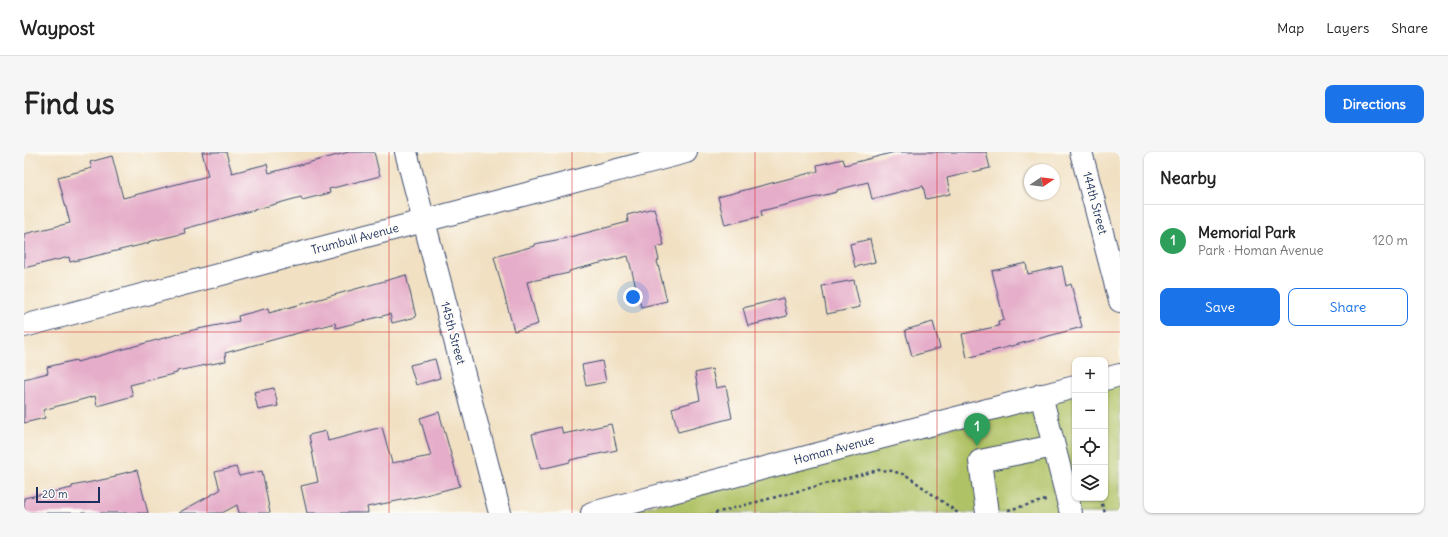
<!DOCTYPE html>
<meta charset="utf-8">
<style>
:root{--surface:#fff;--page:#f6f6f6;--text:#222;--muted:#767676;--line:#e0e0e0;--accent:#1a73e8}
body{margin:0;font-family:Delius,sans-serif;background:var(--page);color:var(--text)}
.controls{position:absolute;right:12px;bottom:12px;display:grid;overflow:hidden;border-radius:8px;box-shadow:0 1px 3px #0004}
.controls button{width:36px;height:36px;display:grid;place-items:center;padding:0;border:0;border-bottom:1px solid var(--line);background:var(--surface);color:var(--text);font:20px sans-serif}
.compass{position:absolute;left:1000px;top:12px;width:36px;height:36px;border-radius:50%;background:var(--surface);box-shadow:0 1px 3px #0004;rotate:77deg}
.scale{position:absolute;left:12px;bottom:10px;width:64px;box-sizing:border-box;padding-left:4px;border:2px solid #1b2f5e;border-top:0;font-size:11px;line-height:14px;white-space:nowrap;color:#1b2f5e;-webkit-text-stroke:3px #fdfcf7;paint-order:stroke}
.you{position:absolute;left:609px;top:145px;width:14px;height:14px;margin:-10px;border:3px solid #fff;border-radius:50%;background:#1a73e8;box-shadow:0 0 0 6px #1a73e833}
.badge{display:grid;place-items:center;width:26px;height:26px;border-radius:50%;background:var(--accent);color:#fff;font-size:13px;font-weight:700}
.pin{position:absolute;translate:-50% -33px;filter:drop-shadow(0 1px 2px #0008)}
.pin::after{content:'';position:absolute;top:21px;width:14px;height:12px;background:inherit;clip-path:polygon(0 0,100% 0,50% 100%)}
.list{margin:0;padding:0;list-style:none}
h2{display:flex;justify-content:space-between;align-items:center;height:52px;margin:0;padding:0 16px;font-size:17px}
h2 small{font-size:13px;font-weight:400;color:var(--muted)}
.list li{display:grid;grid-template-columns:26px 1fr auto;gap:12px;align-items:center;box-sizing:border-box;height:72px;padding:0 16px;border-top:1px solid var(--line)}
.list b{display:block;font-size:15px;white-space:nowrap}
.list p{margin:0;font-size:13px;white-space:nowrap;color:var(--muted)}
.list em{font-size:13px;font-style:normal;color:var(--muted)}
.actions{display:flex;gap:8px;padding:12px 16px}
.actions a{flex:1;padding:9px 0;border:1px solid var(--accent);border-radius:8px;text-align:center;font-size:14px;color:var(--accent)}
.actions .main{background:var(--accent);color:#fff}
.icon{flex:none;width:22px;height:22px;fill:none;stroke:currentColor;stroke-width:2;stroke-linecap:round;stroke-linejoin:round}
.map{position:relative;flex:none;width:1096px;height:361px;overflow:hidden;border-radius:8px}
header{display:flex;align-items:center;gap:24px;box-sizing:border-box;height:56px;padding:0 20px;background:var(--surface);border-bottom:1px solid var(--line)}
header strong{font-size:19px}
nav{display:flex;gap:22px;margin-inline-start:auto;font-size:14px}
.intro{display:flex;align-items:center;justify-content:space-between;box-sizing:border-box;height:96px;padding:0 24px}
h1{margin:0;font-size:28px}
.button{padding:10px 18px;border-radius:8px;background:var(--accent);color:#fff;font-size:14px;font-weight:700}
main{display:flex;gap:24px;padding:0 24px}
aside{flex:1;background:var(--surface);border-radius:8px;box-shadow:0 1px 3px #0004}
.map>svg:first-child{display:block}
.green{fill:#b0c266;stroke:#667862}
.building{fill:#e5adc9}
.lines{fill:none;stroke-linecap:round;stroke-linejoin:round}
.minor-casing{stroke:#3b4a6d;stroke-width:24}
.path{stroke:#3b4a6d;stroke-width:2.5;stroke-dasharray:3 3;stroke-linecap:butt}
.minor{stroke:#fff;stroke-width:22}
.grid{fill:none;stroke:#d62828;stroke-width:1;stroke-opacity:0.55}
.labels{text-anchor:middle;stroke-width:4;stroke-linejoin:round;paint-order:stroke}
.street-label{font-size:12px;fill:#1b2f5e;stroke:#fdfcf7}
</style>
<header>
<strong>Waypost</strong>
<nav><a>Map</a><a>Layers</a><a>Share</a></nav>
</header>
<div class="intro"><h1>Find us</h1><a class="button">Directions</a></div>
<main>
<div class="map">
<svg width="1096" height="361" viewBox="0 0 1096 361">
<rect width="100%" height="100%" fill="#fdfcf7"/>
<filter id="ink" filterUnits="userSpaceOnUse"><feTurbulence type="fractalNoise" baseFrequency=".025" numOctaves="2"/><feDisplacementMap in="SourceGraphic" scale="8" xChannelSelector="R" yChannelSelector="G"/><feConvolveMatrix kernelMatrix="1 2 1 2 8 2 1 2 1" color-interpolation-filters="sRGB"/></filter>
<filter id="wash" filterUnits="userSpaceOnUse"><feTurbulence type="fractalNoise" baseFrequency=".012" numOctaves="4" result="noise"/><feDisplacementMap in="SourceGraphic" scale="16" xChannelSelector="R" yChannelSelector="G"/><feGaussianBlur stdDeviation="0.9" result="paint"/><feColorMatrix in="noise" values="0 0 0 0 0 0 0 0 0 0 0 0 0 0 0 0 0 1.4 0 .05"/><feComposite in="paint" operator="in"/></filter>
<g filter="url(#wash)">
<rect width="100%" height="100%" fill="#f1e0c2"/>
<!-- green -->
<path class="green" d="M 1096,231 L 1096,361 L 601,361 L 1051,243 L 1051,346 L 1081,346 L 1081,235 Z"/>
<g id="blocks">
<!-- building -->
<path class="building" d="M 178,0 L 202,0 L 208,21 L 243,12 L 245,21 L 325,0 L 350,0 L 356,24 L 305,37 L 306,41 L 278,48 L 277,45 L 160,77 L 161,81 L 124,90 L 125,91 L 46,110 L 45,105 L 0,116 L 0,82 L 46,71 L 34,25 L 68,16 L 66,10 L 88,4 L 99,46 L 184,24 Z
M 871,0 L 962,0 L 966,16 L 923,26 L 926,42 L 902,47 L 899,34 L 848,47 L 844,30 L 813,38 L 813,40 L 737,59 L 738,64 L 701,73 L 694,45 L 794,19 L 793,13 L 819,7 L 821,13 Z
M 630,56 L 640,93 L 632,95 L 635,108 L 633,109 L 643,149 L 617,155 L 604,104 L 545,119 L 545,121 L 503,130 L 514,172 L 490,179 L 470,105 L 510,94 L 510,92 L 538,87 L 604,70 L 603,63 Z
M 846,87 L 851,110 L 831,115 L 826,92 Z
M 1002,111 L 1004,122 L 1038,114 L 1042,134 L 1047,132 L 1058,175 L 943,206 L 938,182 L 975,174 L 974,169 L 980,168 L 968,119 Z
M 382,123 L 392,165 L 368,171 L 366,162 L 312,176 L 311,171 L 252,187 L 201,201 L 202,209 L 153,219 L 153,221 L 106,233 L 109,244 L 73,254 L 71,244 L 19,258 L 21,266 L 0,271 L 0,227 L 24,221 L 23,215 L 52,208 L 53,210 L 169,178 L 215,169 L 214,164 L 244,156 L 245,161 Z
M 830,128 L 836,155 L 803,162 L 798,134 Z
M 759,146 L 763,164 L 724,174 L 719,156 Z
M 909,170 L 916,196 L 888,204 L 881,178 Z
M 411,207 L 416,226 L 392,233 L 386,213 Z
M 578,209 L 582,230 L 562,234 L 558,213 Z
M 688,217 L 692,236 L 702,234 L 708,266 L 654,280 L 648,256 L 676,248 L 671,221 Z
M 250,236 L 254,254 L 234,258 L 230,240 Z
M 415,260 L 436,334 L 398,344 L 343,355 L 344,361 L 283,361 L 277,334 L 294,330 L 285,283 L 302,279 L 304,289 L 358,275 L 368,311 L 407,304 L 396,266 Z
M 587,272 L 593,298 L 546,308 L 546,310 L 517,317 L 508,282 L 537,275 L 539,282 Z
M 212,315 L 215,324 L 238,319 L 246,361 L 215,361 L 213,353 L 198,361 L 154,361 L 196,338 L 191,320 Z
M 113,318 L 124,361 L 0,361 L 0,346 L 48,336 L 48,334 L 92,325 L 92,323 Z"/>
</g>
</g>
<g filter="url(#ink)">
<use href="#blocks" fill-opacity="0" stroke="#3b4a6d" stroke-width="1"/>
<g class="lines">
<defs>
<path id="minor" d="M 382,0 L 476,361
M 1057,0 L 1096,149
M 0,174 L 662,0
M 1081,227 L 1096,223
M 1017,243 L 1047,361
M 568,361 L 1051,235
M 963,361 L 956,309 L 1030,294"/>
</defs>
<!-- minor casing -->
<use href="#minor" class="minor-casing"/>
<!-- path -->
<path class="path" d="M 1076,346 L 1081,361
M 984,358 L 1022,348
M 691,361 L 854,318 L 868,319 L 882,323 L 934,361"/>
<!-- minor -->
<use href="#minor" class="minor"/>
</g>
</g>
<!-- grid -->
<path class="grid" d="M 183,0 L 183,361M 365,0 L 365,361M 548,0 L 548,361M 731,0 L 731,361M 913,0 L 913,361M 0,180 L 1096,180"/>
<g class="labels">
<!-- street labels -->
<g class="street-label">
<text transform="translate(1071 51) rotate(75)" y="4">144th Street</text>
<text transform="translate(331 87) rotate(-15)" y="4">Trumbull Avenue</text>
<text transform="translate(429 181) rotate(75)" y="4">145th Street</text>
<text transform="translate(810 298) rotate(-15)" y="4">Homan Avenue</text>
</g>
</g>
</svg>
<div class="controls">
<button>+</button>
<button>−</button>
<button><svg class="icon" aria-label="locate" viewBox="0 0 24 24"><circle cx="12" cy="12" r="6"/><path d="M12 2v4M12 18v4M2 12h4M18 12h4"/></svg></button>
<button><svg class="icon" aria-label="layers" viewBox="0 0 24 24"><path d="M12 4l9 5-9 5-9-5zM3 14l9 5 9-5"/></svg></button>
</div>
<svg class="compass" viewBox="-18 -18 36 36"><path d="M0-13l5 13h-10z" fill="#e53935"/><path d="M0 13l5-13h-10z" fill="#767676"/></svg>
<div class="scale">20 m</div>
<div class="you"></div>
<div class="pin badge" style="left:953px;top:294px;background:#2e9e5b">1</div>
</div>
<aside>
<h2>Nearby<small></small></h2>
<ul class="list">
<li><span class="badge" style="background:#2e9e5b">1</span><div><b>Memorial Park</b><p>Park · Homan Avenue</p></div><em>120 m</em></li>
</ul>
<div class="actions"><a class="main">Save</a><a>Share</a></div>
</aside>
</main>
